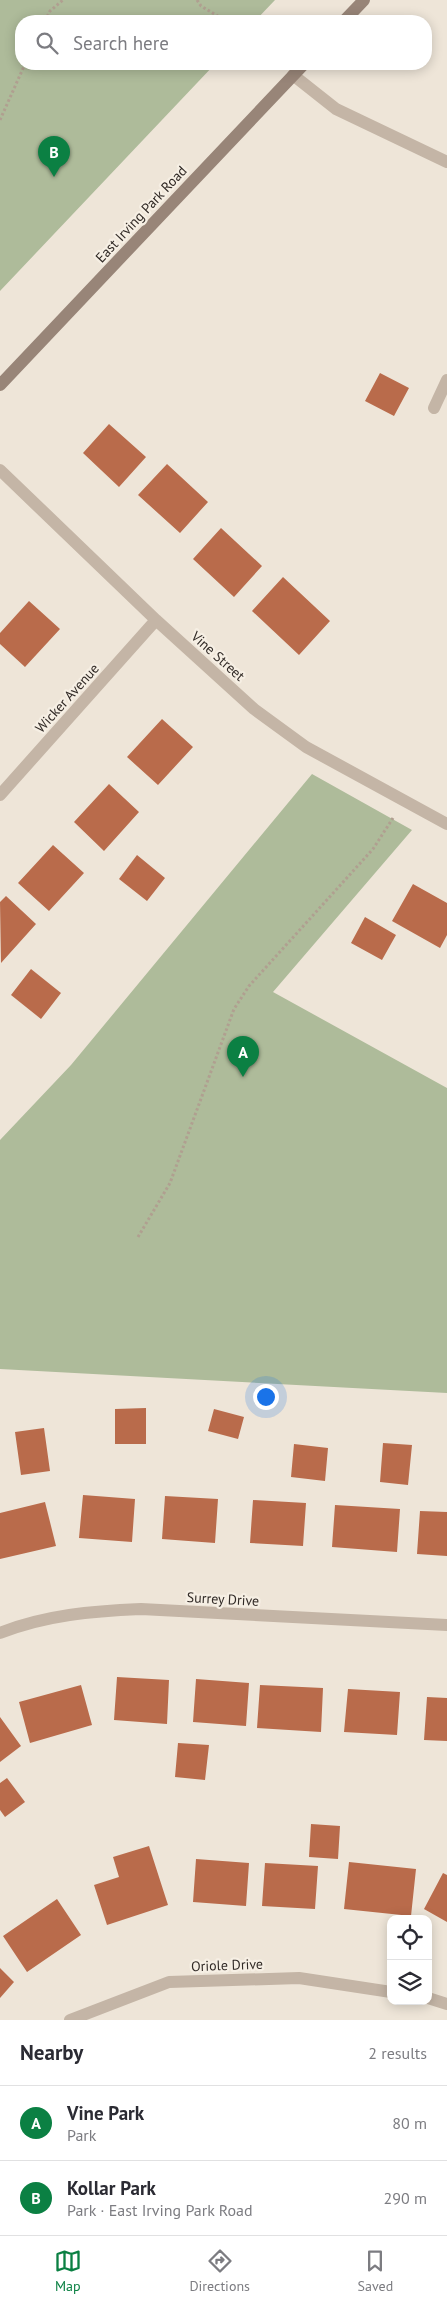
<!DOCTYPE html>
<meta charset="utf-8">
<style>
:root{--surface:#fff;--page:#f2f2f3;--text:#2b2b33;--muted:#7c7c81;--line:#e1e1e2;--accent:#0b8043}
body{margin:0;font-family:"PT Sans",sans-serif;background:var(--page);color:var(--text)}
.controls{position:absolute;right:15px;bottom:15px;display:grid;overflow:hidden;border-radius:10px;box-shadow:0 2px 12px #0003}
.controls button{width:45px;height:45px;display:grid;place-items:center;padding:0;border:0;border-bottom:1px solid var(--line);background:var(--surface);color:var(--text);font:25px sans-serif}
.you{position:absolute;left:265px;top:1396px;width:18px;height:18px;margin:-12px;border:4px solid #fff;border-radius:50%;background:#1a73e8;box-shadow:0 0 0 8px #1a73e833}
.badge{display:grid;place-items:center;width:32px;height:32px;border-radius:50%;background:var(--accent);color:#fff;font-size:16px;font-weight:700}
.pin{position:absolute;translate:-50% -41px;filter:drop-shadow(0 1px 2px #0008)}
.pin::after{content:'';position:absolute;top:26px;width:18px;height:15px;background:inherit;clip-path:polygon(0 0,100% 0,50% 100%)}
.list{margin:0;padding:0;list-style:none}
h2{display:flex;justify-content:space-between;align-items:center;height:65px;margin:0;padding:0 20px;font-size:21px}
h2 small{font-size:16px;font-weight:400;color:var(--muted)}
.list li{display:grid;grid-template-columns:32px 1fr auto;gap:15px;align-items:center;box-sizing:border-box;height:75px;padding:0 20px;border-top:1px solid var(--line)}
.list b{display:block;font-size:19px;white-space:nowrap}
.list p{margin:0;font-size:16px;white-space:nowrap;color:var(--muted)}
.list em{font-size:16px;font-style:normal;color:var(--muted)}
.icon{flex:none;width:28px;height:28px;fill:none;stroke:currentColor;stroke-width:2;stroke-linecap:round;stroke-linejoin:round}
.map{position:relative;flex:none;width:447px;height:2020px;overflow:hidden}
.search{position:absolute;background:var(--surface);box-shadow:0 2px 12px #0003;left:15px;right:15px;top:15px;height:55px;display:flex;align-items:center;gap:12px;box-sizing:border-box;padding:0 18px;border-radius:20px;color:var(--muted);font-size:19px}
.sheet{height:215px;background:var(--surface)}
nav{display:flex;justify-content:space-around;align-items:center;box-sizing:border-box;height:70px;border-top:1px solid var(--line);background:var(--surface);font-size:14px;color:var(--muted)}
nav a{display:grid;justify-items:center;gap:2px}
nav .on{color:var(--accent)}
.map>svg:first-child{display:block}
.green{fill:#aebb9a}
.building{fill:#b96b4b}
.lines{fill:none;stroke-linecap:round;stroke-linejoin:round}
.path{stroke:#b09f90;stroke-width:3;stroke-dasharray:2.5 2.5;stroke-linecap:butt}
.service{stroke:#c4b5a6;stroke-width:12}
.minor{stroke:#c4b5a6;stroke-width:12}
.secondary{stroke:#988578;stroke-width:12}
.labels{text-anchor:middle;stroke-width:4.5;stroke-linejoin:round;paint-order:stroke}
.street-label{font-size:14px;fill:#312a26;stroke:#f6efe4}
</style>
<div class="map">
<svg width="447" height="2020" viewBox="0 0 447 2020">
<rect width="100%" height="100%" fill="#eee5d8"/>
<!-- green -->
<path class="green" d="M 0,0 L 275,0 L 255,21 L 21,21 L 21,64 L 215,64 L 0,291 Z
M 312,774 L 412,830 L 273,992 L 447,1088 L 447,1393 L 0,1369 L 0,1140 L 71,1065 Z"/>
<!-- building -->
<path class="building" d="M 380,373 L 409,388 L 394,416 L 365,401 Z
M 109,424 L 146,457 L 119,487 L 83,453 Z
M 167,464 L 208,502 L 180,533 L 138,495 Z
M 221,528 L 262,566 L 234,597 L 193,559 Z
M 283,577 L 330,621 L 299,655 L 252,611 Z
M 29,601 L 60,629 L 25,667 L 0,644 L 0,633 Z
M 162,719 L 193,747 L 158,785 L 127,757 Z
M 109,784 L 139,812 L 104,851 L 74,822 Z
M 53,845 L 84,873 L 49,911 L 18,883 Z
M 137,855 L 165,878 L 147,901 L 119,879 Z
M 413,884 L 447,903 L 447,935 L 440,948 L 392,921 Z
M 6,896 L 36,924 L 1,963 L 0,902 Z
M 365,917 L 396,935 L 382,960 L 351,943 Z
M 31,969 L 61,993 L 41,1019 L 11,995 Z
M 146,1408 L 146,1444 L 115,1444 L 115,1409 Z
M 214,1409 L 244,1417 L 238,1439 L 208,1431 Z
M 44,1428 L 50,1471 L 21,1475 L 15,1432 Z
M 383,1443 L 412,1445 L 408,1485 L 380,1482 Z
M 294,1444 L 328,1448 L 325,1481 L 291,1477 Z
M 83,1495 L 135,1499 L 132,1542 L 79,1538 Z
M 165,1496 L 218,1499 L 215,1543 L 162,1539 Z
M 253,1500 L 306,1503 L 303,1546 L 250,1543 Z
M 45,1502 L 56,1546 L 0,1559 L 0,1513 Z
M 335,1505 L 400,1509 L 397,1552 L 332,1547 Z
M 420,1511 L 447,1512 L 447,1556 L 417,1554 Z
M 117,1677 L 169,1680 L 167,1724 L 114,1720 Z
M 196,1679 L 249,1683 L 246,1726 L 193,1722 Z
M 81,1685 L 92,1725 L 30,1743 L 19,1702 Z
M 260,1685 L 323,1688 L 321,1732 L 257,1728 Z
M 348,1689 L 400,1692 L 397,1735 L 344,1732 Z
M 427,1697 L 447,1698 L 447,1741 L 424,1740 Z
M 0,1717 L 21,1746 L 0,1762 Z
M 178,1743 L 209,1745 L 205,1780 L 175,1777 Z
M 7,1778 L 25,1802 L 5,1817 L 0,1810 L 0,1783 Z
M 311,1824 L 340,1826 L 338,1859 L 309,1857 Z
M 149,1846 L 168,1905 L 107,1925 L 94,1885 L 119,1877 L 113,1857 Z
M 196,1859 L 249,1863 L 246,1906 L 193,1902 Z
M 349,1862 L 416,1869 L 411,1916 L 344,1909 Z
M 265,1863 L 318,1866 L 315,1909 L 262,1906 Z
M 443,1873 L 447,1875 L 447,1922 L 424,1909 Z
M 57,1899 L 81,1935 L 27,1972 L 3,1936 Z
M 0,1968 L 14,1982 L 0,1998 Z"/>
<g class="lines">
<!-- path -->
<path class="path" d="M 197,0 L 201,6 L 226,21
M 45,21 L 50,11 L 63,0
M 0,120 L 25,64
M 138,1237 L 170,1183 L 234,1009 L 249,986 L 373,849 L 393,818"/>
<!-- service -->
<path class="service" d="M 293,75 L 336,109 L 447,162
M 434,408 L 447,380"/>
<!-- minor -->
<path class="minor" d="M 0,470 L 156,620 L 254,709 L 306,747 L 447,824
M 0,795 L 156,620
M 0,1633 C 45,1615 93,1611 141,1609 L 447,1625
M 428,1998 L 447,2004
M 70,2020 L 169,1982 L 299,1978 L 391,1992"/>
<!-- secondary -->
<path class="secondary" d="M 344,21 L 364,0
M 0,385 L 304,64"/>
</g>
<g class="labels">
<!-- street labels -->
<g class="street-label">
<text transform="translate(141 214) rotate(-47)" y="5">East Irving Park Road</text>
<text transform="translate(218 656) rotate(42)" y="5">Vine Street</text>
<text transform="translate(67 698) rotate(-48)" y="5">Wicker Avenue</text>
<text transform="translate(223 1599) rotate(3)" y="5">Surrey Drive</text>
<text transform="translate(227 1965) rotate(-2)" y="5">Oriole Drive</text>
</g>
</g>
</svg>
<div class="controls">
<button><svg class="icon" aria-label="locate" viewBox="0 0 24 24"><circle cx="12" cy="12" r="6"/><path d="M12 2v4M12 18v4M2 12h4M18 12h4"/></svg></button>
<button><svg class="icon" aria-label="layers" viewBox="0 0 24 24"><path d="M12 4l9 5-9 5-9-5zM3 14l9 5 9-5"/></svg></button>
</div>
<div class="you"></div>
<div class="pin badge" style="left:243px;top:1077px">A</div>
<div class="pin badge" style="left:54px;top:177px">B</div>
<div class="search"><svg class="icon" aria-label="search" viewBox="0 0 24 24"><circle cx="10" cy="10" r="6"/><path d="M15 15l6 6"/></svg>Search here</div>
</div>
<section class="sheet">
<h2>Nearby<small>2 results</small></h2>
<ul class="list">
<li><span class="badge">A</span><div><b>Vine Park</b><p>Park</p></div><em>80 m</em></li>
<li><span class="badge">B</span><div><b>Kollar Park</b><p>Park · East Irving Park Road</p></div><em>290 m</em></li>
</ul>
</section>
<nav>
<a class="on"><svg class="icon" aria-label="map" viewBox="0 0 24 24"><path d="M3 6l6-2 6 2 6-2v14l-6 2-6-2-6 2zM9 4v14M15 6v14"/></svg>Map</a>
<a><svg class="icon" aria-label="directions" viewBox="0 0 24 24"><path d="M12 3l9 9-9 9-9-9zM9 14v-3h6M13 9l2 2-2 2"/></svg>Directions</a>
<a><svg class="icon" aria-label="saved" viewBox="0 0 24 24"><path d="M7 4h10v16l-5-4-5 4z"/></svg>Saved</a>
</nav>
